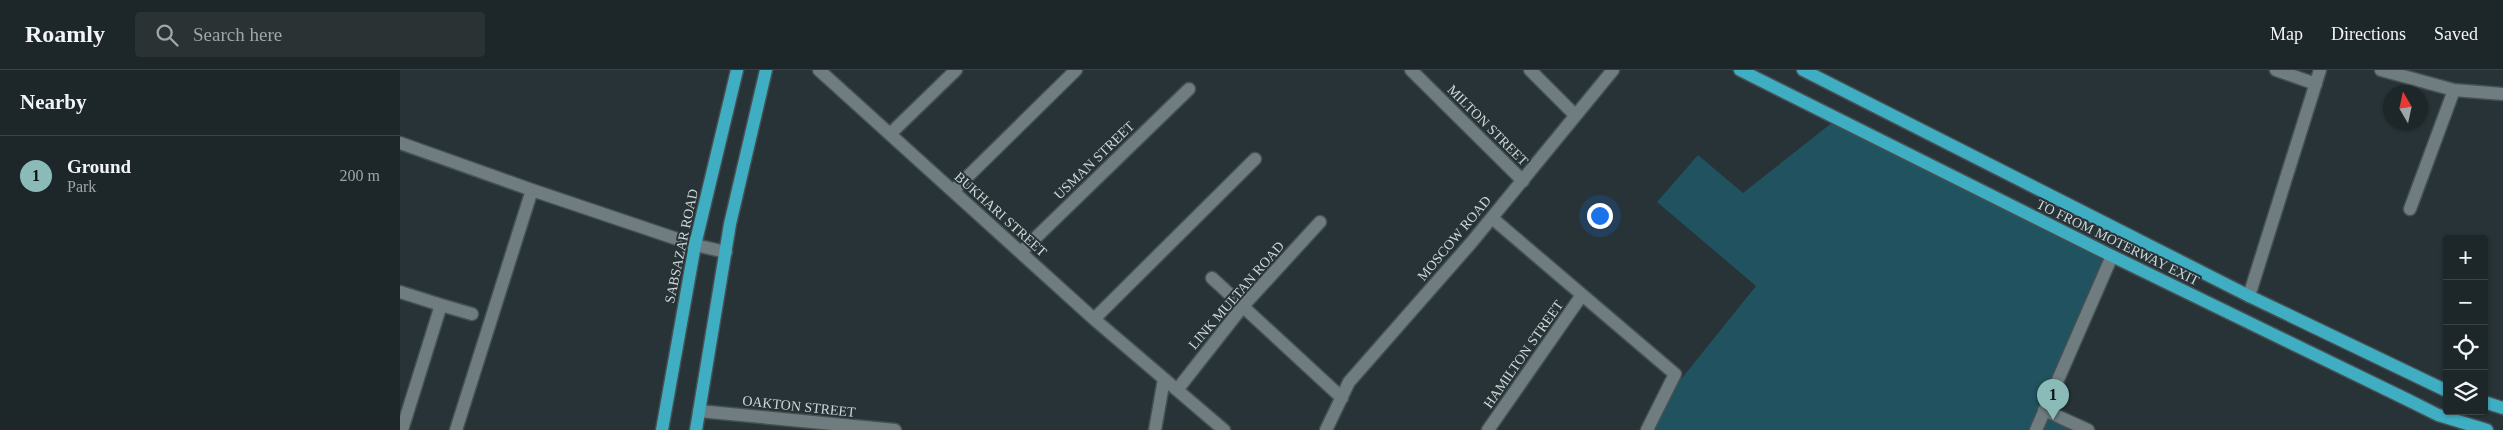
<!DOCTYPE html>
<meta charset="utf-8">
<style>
:root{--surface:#1d2628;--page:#2a3234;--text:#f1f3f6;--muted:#a0a5a8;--line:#3b4345;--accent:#8bbbb9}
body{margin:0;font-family:Georgia,serif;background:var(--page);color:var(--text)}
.controls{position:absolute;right:15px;bottom:15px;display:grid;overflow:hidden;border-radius:5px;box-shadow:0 1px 4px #0004}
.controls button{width:45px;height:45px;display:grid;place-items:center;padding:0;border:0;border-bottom:1px solid var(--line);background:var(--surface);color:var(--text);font:25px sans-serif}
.compass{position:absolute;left:1983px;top:15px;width:45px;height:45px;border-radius:50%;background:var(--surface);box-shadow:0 1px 4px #0004;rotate:351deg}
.you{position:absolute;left:1199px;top:145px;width:18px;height:18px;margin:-12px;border:4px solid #fff;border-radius:50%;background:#1a73e8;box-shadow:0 0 0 8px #1a73e833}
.badge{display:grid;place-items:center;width:32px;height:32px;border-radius:50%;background:var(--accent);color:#111;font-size:16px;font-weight:700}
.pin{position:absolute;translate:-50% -41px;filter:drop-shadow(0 1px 2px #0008)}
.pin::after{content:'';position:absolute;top:26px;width:18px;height:15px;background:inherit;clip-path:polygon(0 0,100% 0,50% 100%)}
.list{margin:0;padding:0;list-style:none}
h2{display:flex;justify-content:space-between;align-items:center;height:65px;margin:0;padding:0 20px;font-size:21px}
h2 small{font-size:16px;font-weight:400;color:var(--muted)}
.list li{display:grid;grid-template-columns:32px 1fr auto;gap:15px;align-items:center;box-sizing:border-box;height:80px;padding:0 20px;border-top:1px solid var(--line)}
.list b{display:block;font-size:19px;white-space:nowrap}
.list p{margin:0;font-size:16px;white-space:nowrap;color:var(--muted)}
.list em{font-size:16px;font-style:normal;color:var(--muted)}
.icon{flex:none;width:28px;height:28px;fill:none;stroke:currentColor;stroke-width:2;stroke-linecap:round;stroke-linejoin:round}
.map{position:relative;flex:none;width:2103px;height:360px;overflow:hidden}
header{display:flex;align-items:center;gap:30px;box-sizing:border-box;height:70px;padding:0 25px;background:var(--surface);border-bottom:1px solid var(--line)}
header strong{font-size:24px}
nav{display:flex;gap:28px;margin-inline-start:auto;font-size:18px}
.search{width:350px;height:45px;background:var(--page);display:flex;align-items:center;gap:12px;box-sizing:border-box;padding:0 18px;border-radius:5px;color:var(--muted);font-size:19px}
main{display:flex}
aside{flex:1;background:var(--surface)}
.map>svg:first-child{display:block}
.green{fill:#20535f}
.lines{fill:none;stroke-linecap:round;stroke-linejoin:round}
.minor-casing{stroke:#455052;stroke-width:15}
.major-casing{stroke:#455052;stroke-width:15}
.minor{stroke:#6f7d81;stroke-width:12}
.major{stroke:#3fadc2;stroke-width:12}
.labels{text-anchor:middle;stroke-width:4;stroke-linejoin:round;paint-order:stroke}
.street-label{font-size:14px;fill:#cfd7d9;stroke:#273336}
</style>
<header>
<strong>Roamly</strong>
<div class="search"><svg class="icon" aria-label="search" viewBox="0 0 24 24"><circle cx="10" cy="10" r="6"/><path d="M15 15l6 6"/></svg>Search here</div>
<nav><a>Map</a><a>Directions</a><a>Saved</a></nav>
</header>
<main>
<aside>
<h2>Nearby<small></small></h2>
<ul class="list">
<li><span class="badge">1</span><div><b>Ground</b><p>Park</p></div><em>200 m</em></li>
</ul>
</aside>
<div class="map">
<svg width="2103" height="360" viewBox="0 0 2103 360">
<rect width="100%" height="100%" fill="#273336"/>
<!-- green -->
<path class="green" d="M 1438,48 L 1712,186 L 1644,340 L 1688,360 L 1247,360 L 1275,304 L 1282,308 L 1356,216 L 1257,132 L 1298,85 L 1343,123 Z"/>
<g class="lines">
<defs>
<path id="minor" d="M 419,0 L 694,249 L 824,360
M 1011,0 L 1123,111
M 1130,0 L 1175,45
M 1876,0 L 1916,14
M 1981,0 L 2054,20 L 2103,24
M 490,64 L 556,0
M 0,73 L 132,120 L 295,175 L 326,182
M 553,121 L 676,0
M 2010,139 L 2054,20
M 1092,148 L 1275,304 L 1247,360
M 621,182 L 789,19
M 812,208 L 942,328
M 0,222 L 41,235 L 2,360
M 1849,226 L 1920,0
M 41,235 L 72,244
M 694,249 L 855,89
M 777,320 L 843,236 L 920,152
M 1644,340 L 1688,360
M 299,341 L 495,360
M 56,360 L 132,120
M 755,360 L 764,309
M 926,360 L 949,312 L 1071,173 L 1213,0
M 1088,360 L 1182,225
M 1636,360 L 1712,186"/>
<path id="major" d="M 1340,0 L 1712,186 L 2008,330 L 2038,345 L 2087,360
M 1403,0 L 1849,226 L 2047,321
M 2084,332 L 2103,338
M 262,360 L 295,175 L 337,0
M 296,360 L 330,154 L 366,0"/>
</defs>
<!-- minor casing -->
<use href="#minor" class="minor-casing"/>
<!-- major casing -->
<use href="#major" class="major-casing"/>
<!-- minor -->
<use href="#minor" class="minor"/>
<!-- major -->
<use href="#major" class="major"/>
</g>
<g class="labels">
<!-- street labels -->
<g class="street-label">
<text transform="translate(1088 55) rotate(45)" y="5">MILTON STREET</text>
<text transform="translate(694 90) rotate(-44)" y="5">USMAN STREET</text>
<text transform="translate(601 144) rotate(42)" y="5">BUKHARI STREET</text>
<text transform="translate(1054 168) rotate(-50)" y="5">MOSCOW ROAD</text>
<text transform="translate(1718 172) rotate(26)" y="5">TO FROM MOTERWAY EXIT</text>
<text transform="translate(281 176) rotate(-78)" y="5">SABSAZAR ROAD</text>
<text transform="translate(836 225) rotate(-49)" y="5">LINK MULTAN ROAD</text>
<text transform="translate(1123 284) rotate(-55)" y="5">HAMILTON STREET</text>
<text transform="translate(399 336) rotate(6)" y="5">OAKTON STREET</text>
</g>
</g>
</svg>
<div class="controls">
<button>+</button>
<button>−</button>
<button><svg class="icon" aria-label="locate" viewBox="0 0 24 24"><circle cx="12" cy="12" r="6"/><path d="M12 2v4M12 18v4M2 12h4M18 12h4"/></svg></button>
<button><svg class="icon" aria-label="layers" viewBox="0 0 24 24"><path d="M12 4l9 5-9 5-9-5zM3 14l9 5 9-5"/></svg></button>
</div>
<svg class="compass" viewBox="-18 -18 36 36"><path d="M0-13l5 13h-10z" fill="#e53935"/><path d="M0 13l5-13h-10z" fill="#a0a5a8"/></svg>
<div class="you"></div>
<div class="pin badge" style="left:1653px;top:350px">1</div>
</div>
</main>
